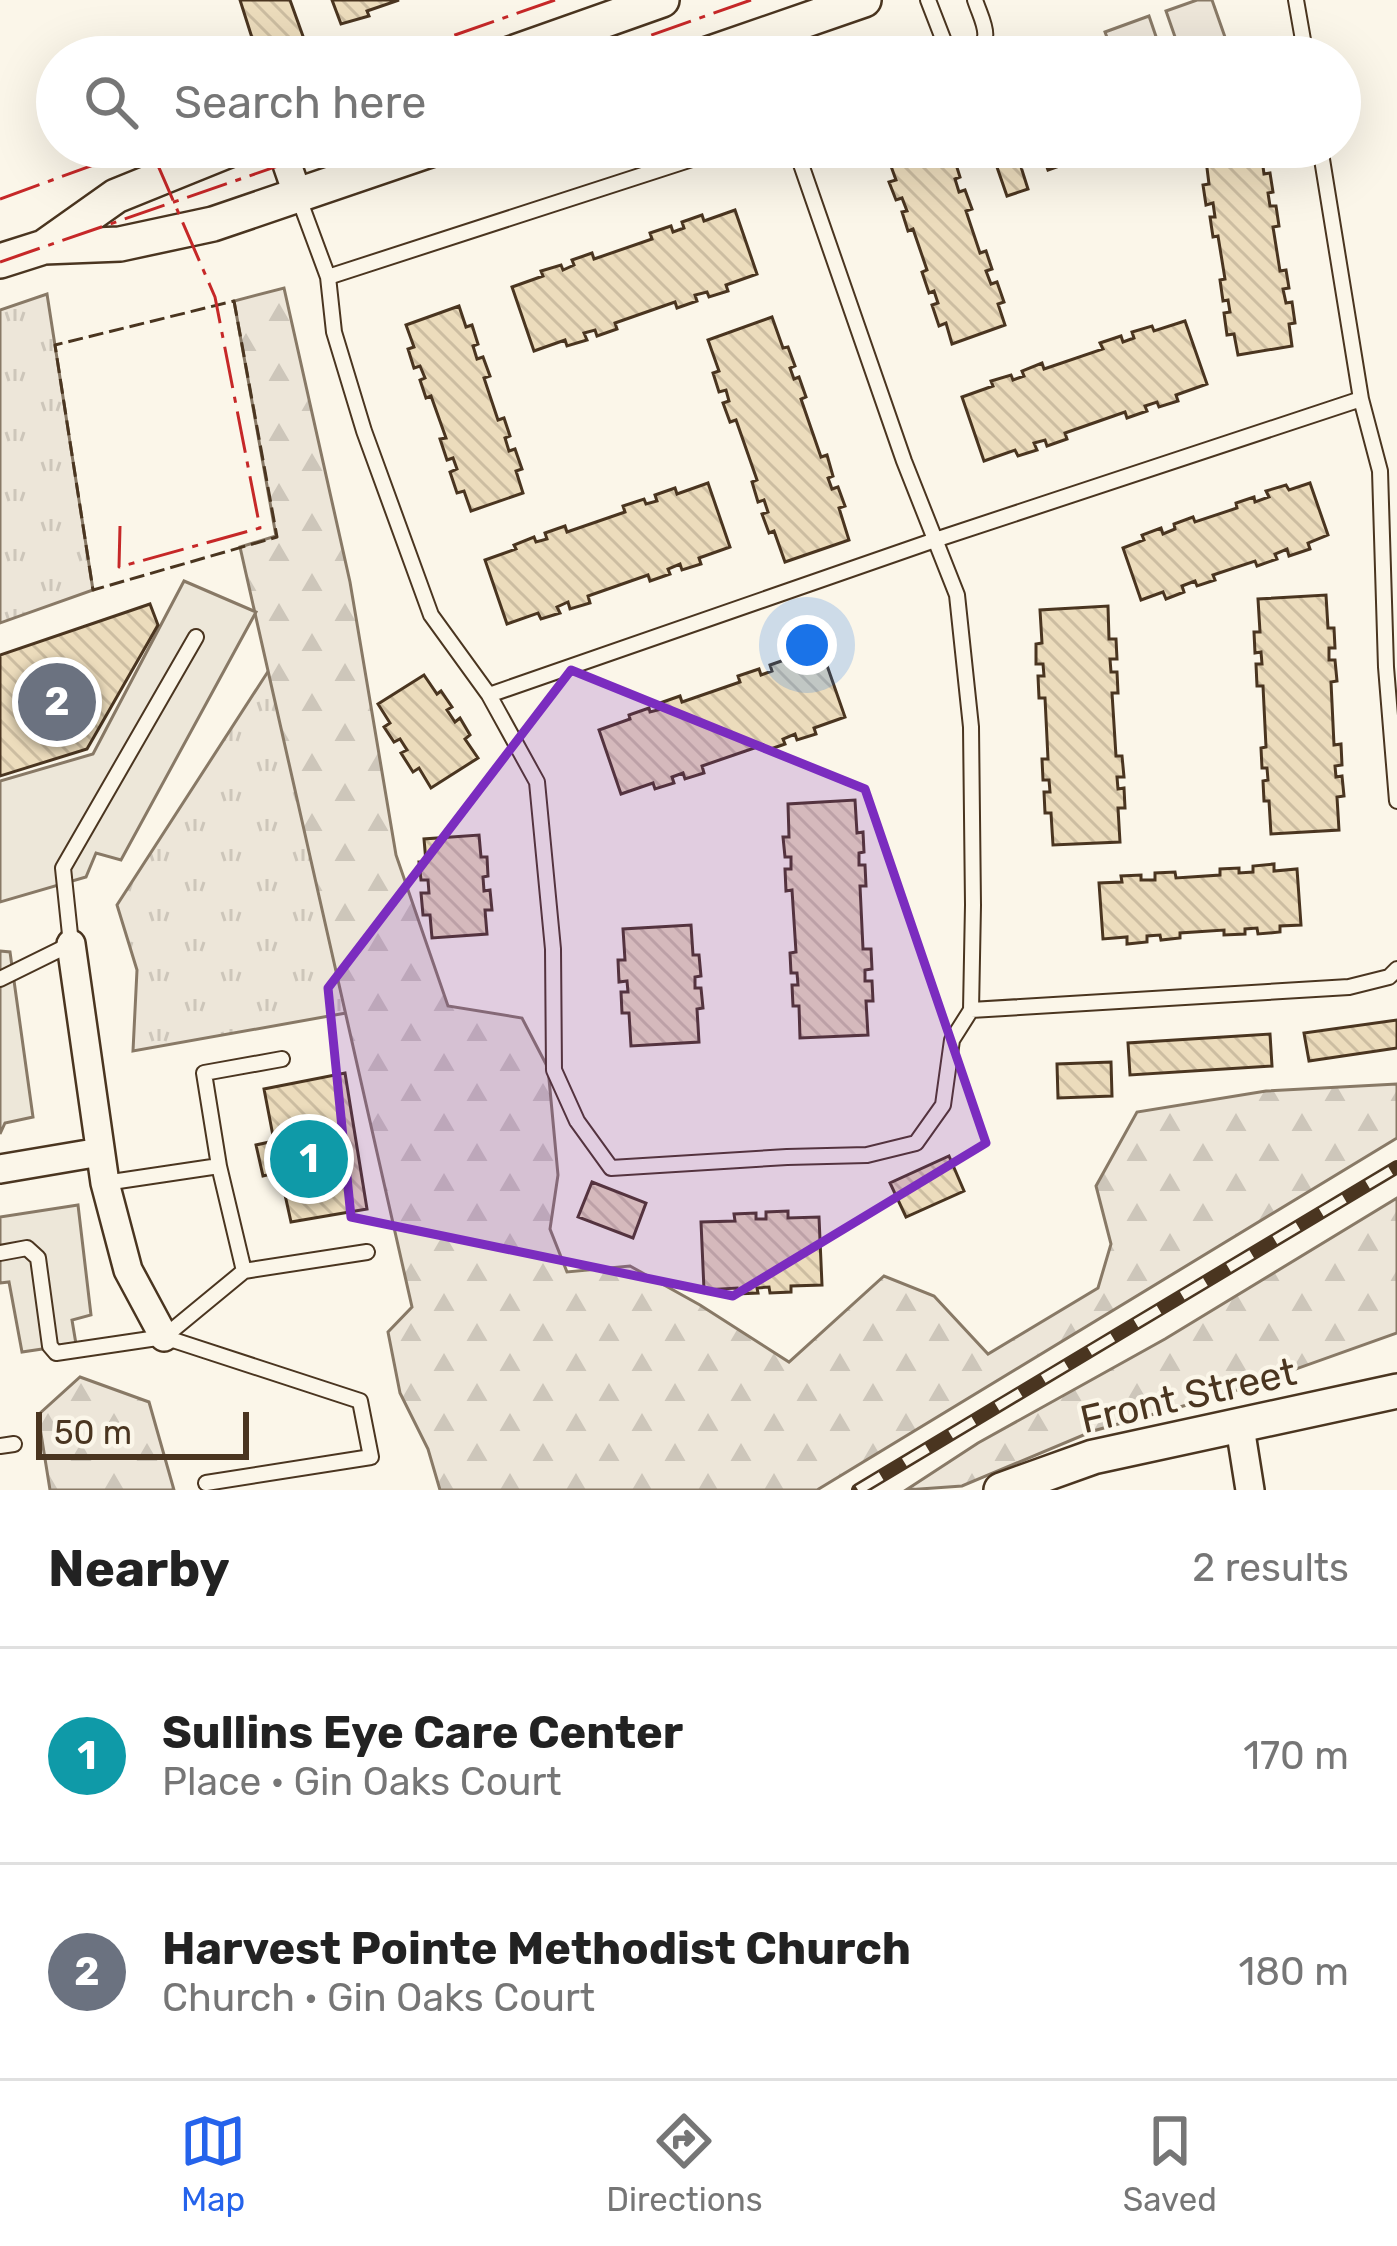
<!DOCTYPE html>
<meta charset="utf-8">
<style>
:root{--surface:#fff;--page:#f6f6f6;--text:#222;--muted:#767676;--line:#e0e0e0;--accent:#2563eb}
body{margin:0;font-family:Rubik,sans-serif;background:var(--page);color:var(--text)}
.scale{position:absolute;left:36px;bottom:30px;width:213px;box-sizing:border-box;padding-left:12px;border:6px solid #4a3520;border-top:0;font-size:33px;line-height:42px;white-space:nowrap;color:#4a3520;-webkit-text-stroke:9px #fbf6e9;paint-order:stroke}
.you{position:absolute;left:807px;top:645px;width:42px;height:42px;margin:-30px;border:9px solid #fff;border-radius:50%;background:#1a73e8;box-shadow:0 0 0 18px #1a73e833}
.badge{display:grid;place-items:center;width:78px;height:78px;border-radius:50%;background:var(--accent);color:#fff;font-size:39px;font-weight:700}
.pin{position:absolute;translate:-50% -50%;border:6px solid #fff;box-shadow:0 3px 12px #0006}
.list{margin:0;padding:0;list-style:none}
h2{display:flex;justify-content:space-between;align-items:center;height:156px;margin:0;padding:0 48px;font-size:51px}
h2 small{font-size:39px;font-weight:400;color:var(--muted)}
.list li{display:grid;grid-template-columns:78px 1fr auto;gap:36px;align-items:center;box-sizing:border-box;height:216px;padding:0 48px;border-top:3px solid var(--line)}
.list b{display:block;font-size:45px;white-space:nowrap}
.list p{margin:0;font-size:39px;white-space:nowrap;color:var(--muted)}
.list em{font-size:39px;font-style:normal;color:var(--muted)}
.icon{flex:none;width:66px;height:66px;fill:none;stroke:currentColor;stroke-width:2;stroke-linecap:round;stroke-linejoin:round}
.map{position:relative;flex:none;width:1397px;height:1490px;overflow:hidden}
.search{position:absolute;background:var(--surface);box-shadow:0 12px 48px #0002;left:36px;right:36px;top:36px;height:132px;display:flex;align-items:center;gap:30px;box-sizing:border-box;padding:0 42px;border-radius:66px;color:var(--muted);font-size:45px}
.sheet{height:588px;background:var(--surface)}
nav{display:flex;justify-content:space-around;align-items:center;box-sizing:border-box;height:168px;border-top:3px solid var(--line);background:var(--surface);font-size:33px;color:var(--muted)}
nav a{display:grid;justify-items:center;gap:6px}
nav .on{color:var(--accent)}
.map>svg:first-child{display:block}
.grass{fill:url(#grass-tufts);stroke:#887966;stroke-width:3}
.forest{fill:url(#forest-firs);stroke:#887966;stroke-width:3}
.pitch{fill:#ede6d9;stroke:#887966;stroke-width:3}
.parking{fill:#ede7d9;stroke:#887966;stroke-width:3}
.building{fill:url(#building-back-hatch);stroke:#4a3520;stroke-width:3}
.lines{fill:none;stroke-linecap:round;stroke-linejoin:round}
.service-casing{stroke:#4a3520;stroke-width:18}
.minor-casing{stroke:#4a3520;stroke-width:32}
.tertiary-casing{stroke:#4a3520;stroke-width:38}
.service{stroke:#fbf6e9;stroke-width:14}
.minor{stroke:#fbf6e9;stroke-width:27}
.tertiary{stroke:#fbf6e9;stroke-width:33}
.rail-casing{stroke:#4a3520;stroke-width:14}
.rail{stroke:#fbf6e9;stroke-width:9;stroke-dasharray:27;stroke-linecap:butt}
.fence{stroke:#4a3520;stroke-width:3;stroke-dasharray:15 6;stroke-linecap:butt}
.power{stroke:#c62828;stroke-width:3;stroke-dasharray:42 9 6 9;stroke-linecap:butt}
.marked{fill:#7b2cbf;fill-opacity:0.2;stroke:#7b2cbf;stroke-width:9;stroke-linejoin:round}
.labels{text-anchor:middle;stroke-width:9;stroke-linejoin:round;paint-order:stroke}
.street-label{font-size:39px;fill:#4a3520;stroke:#fbf6e9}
</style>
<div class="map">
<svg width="1397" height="1490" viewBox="0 0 1397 1490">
<defs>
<pattern id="grass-tufts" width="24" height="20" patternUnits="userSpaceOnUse" patternTransform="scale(3)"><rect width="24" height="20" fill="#ede6d9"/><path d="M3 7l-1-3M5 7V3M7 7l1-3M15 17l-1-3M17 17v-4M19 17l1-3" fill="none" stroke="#cdc6ba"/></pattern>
<pattern id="forest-firs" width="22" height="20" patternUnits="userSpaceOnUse" patternTransform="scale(3)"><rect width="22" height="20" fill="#ede6d9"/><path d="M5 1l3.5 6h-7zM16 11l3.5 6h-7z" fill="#cdc6ba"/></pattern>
<pattern id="building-back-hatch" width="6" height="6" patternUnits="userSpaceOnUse" patternTransform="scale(3)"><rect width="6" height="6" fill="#ecdcbc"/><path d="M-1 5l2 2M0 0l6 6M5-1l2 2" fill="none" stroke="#ccbda1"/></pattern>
</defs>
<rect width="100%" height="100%" fill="#fbf6e9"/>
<!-- grass -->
<path class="grass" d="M 47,294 L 93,590 L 0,623 L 0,310 Z
M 269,670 L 346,1013 L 133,1051 L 137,970 L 117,905 Z"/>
<!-- forest -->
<path class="forest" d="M 284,288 L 350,582 L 396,855 L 448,1006 L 522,1018 L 548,1068 L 558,1175 L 550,1229 L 567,1272 L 630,1266 L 700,1305 L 789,1362 L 884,1276 L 934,1296 L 988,1354 L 1098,1288 L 1111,1244 L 1096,1186 L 1137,1112 L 1266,1091 L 1397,1084 L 1397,1138 L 817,1490 L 440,1490 L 428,1449 L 400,1393 L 388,1332 L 412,1307 L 240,547 L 276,536 L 234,301 Z
M 1397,1198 L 1397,1333 L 1223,1395 L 1093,1431 L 962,1486 L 906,1490 L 978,1443 L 1165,1339 Z
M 80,1377 L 149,1402 L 174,1490 L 50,1490 L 38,1415 Z"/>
<!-- pitch -->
<path class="pitch" d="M 1197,0 L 1212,0 L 1232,57 L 1182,57 L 1166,11 Z
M 1149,16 L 1163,57 L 1114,57 L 1105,32 Z"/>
<!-- parking -->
<path class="parking" d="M 184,581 L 256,612 L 121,860 L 96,853 L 86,877 L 0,902 L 0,781 L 93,754 Z
M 0,951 L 10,952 L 33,1117 L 5,1123 L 0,1134 Z
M 78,1205 L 91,1315 L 72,1320 L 76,1344 L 22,1352 L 9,1282 L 0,1283 L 0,1217 Z"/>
<!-- building -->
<path class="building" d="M 240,0 L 290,0 L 304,39 L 276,48 L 275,44 L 268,45 L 266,40 L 254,44 Z
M 332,0 L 399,0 L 367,11 L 369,16 L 341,24 Z
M 918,147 L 944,147 L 948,160 L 954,158 L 960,177 L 955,179 L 959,192 L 965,190 L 972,209 L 966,211 L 980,253 L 986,251 L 992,269 L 986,271 L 991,284 L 997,282 L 1004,302 L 998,304 L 1005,325 L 952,344 L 946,323 L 939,326 L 932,305 L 938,303 L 934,291 L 929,293 L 922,272 L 927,270 L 913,229 L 908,231 L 902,212 L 907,211 L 902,198 L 896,200 L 889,182 L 896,180 L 888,158 Z
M 990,147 L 1055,147 L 1062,165 L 1048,170 L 1044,159 L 1021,167 L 1028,189 L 1007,196 Z
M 1261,152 L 1264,174 L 1270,173 L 1273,192 L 1268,193 L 1270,206 L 1276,206 L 1279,226 L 1273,227 L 1280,271 L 1286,270 L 1289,288 L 1283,289 L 1286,303 L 1292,302 L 1295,323 L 1289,324 L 1292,346 L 1238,355 L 1234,334 L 1227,335 L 1224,313 L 1230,312 L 1228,300 L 1223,301 L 1220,280 L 1225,279 L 1218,236 L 1213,237 L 1210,217 L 1215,217 L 1213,203 L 1206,205 L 1203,185 L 1209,184 L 1206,160 Z
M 735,210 L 757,274 L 726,285 L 728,291 L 709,297 L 707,292 L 695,295 L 697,301 L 677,308 L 675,302 L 615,323 L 617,329 L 597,336 L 595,330 L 584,333 L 587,340 L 567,346 L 565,340 L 534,351 L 512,287 L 543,276 L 541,271 L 561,265 L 563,270 L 574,265 L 572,260 L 592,253 L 594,259 L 652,239 L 650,233 L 671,226 L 673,232 L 684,228 L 682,222 L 702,215 L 704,221 Z
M 459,306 L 466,327 L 472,325 L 478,344 L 473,346 L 477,359 L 483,357 L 490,376 L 484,378 L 498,420 L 504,418 L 510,436 L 505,438 L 509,451 L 515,449 L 522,469 L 516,471 L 523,493 L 471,511 L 464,491 L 457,493 L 450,472 L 457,469 L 453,458 L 447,460 L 440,439 L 446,438 L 431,396 L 426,398 L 420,380 L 425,378 L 420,366 L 414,368 L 408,349 L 414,347 L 406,325 Z
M 772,317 L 783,348 L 788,347 L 795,366 L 790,368 L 794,379 L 799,377 L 806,397 L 801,399 L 821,457 L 827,455 L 833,476 L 828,478 L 832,489 L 838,487 L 845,506 L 839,508 L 849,540 L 785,562 L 774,531 L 769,533 L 762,514 L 768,512 L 764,500 L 758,502 L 752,482 L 757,480 L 736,420 L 730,422 L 723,403 L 729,401 L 726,390 L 719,392 L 713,373 L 719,371 L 708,340 Z
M 1185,321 L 1207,384 L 1176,395 L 1178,401 L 1159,407 L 1157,402 L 1145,406 L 1147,411 L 1127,418 L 1125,412 L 1065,433 L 1067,439 L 1047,446 L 1045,440 L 1034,443 L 1037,450 L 1018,456 L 1015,450 L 984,461 L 962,397 L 993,386 L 991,381 L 1011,375 L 1013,380 L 1024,376 L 1022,371 L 1042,363 L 1044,369 L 1103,349 L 1100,343 L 1121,336 L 1123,342 L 1134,338 L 1132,332 L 1152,326 L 1154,331 Z
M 708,483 L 730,547 L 699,558 L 701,564 L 682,570 L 680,564 L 668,569 L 670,574 L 650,581 L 648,575 L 588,596 L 590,603 L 570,609 L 568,602 L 557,607 L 560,613 L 541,619 L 538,613 L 507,624 L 485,560 L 516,549 L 514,545 L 534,537 L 536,542 L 547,539 L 545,533 L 565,526 L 567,532 L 625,512 L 623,506 L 644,499 L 646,504 L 657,501 L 655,495 L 675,488 L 677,494 Z
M 1310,483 L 1328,535 L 1308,543 L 1310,549 L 1289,556 L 1287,549 L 1275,554 L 1277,559 L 1257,566 L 1255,561 L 1213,575 L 1215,580 L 1197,586 L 1195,581 L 1182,586 L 1184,592 L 1166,599 L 1163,592 L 1141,600 L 1123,548 L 1144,540 L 1142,535 L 1161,528 L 1163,534 L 1175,529 L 1174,524 L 1193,517 L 1195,522 L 1237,508 L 1236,503 L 1254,497 L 1255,502 L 1269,497 L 1266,491 L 1286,485 L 1289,490 Z
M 1326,595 L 1328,628 L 1334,628 L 1335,648 L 1329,648 L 1329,660 L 1335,660 L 1337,681 L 1331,682 L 1334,745 L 1341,744 L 1342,765 L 1335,766 L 1336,777 L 1342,776 L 1344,796 L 1337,797 L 1339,830 L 1271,834 L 1269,801 L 1264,801 L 1263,781 L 1268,780 L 1267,768 L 1262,768 L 1261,748 L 1266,747 L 1263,686 L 1257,686 L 1256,664 L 1262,664 L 1261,652 L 1255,653 L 1254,632 L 1260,632 L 1258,599 Z
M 150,604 L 158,625 L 87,749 L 0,776 L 0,655 Z
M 1108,606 L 1109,639 L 1116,639 L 1117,659 L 1110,659 L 1111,672 L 1117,672 L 1118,693 L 1112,693 L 1116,756 L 1122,756 L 1124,777 L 1117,777 L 1118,789 L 1124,788 L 1125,808 L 1118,808 L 1120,842 L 1053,845 L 1051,813 L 1045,813 L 1044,792 L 1050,792 L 1049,780 L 1043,780 L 1042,759 L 1048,759 L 1045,698 L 1039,698 L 1038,676 L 1044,676 L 1043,664 L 1036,664 L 1036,644 L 1042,643 L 1040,610 Z
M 823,654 L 845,717 L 814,728 L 816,734 L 797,740 L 795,734 L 783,739 L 785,744 L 765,751 L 763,745 L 702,766 L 704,773 L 685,779 L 683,773 L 672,777 L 674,783 L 655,789 L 653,783 L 621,794 L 599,730 L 630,719 L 629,715 L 649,708 L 650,712 L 662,709 L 660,703 L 680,696 L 682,702 L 740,682 L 738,676 L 759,669 L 761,675 L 772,671 L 770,665 L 790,658 L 792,664 Z
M 424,675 L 437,694 L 441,691 L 452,707 L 447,710 L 455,722 L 460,718 L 470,735 L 465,739 L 478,758 L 431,788 L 419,768 L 413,772 L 401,753 L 407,750 L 400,739 L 394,742 L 384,727 L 390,723 L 378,704 Z
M 855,800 L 857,833 L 863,832 L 864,852 L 859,853 L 859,865 L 865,865 L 866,886 L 860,886 L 863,949 L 871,949 L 872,969 L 865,970 L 865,981 L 872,981 L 873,1001 L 866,1001 L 868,1035 L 800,1038 L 799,1006 L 793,1006 L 792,985 L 798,985 L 797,973 L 791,973 L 790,953 L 796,952 L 792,890 L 786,891 L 785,869 L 791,869 L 791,857 L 785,857 L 783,837 L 789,837 L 788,804 Z
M 479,835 L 481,857 L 487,857 L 488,876 L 483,877 L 484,891 L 490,890 L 492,910 L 485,910 L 487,934 L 432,938 L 430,915 L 423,915 L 421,893 L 429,893 L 428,880 L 421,880 L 419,862 L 426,862 L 424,839 Z
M 1274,864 L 1274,871 L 1297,869 L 1301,925 L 1280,926 L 1280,932 L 1258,934 L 1257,928 L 1245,929 L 1245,934 L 1224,935 L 1224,930 L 1180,933 L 1180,938 L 1161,940 L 1160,935 L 1147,936 L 1147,942 L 1127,944 L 1127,937 L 1103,939 L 1099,883 L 1122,882 L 1121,876 L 1141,875 L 1141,880 L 1155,880 L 1155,873 L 1175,872 L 1176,878 L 1220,875 L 1220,869 L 1239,868 L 1239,873 L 1253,872 L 1253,866 Z
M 691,925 L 693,955 L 699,955 L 701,976 L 695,977 L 695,988 L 701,988 L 703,1008 L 697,1009 L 699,1042 L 631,1046 L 629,1013 L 622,1013 L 621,992 L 628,992 L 627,981 L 619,982 L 618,960 L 625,960 L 623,929 Z
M 1397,1020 L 1397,1048 L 1309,1061 L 1304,1033 Z
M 1270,1034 L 1272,1066 L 1130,1075 L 1128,1043 Z
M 1111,1062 L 1112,1096 L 1058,1098 L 1057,1064 Z
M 345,1073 L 367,1209 L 291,1222 L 280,1172 L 263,1176 L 256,1145 L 274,1141 L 264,1089 Z
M 949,1156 L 964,1191 L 906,1217 L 890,1183 Z
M 592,1182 L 646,1203 L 633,1238 L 578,1217 Z
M 788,1211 L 788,1218 L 819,1217 L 822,1285 L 791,1286 L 791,1292 L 770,1293 L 769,1287 L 757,1288 L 758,1293 L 737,1294 L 737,1288 L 704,1290 L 701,1222 L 735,1221 L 734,1214 L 756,1213 L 756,1219 L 766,1219 L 766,1212 Z"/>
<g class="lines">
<defs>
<path id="service" d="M 928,0 L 947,49 L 962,57
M 1296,0 L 1306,57
M 974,57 C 994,37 983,24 975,0
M 1320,147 L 1361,399 L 1380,471 L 1386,667 L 1397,801
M 298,196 L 328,277 L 334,332 L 364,431 L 431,615 L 489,695 L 537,782 L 553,949 L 554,1070 L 577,1121 L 611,1168 L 787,1157 L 867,1155 L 916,1143 L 943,1105 L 952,1040 L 971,1010 L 973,905 L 971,727 L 957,595 L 904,461 L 795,147
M 328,277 L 729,147
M 489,695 L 935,540 L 1361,399
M 0,979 L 71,944 L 63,868 L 196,637
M 971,1010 L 1349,987 L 1389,977 L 1397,969
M 105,1183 L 219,1166 L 204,1073 L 282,1059
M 0,1253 L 27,1248 L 38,1258 L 50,1346 L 56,1353 L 164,1337 L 360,1401 L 371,1457 L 206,1483
M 244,1271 L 367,1252
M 164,1337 L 244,1271 L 219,1166
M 0,1446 L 14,1444"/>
<path id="minor" d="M 281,147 L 298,196
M 71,944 L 105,1183 L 128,1270 L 164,1337
M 0,1169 L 100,1152
M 1240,1427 L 1250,1490"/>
<path id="tertiary" d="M 501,57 L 662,0
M 699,57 L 864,0
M 44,247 L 116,196 L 237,147
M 0,261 L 44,247 L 120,244 L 213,224 L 439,147
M 1001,1490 L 1093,1457 L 1397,1391"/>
</defs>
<!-- service casing -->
<use href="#service" class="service-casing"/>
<!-- minor casing -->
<use href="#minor" class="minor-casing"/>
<!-- tertiary casing -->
<use href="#tertiary" class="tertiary-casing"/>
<!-- service -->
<use href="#service" class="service"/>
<!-- minor -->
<use href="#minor" class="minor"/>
<!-- tertiary -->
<use href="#tertiary" class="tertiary"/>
<defs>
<path id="rail" d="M 858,1490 L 1397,1167"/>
</defs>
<!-- rail casing -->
<use href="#rail" class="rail-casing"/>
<!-- rail -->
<use href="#rail" class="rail"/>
<!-- fence -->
<path class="fence" d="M 234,301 L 277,537 L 93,590 L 55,345 Z"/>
<!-- power -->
<path class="power" d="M 392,57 L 555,0
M 589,57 L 751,0
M 0,199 L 143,147
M 0,262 L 333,147
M 120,526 L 119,567 L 260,528 L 215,297 L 150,147"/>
</g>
<!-- marked area -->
<path class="marked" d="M 571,670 L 865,789 L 986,1143 L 733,1296 L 351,1217 L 328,988 Z"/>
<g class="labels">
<!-- street labels -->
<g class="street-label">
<text transform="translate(1188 1395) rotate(-13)" y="14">Front Street</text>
</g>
</g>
</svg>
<div class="scale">50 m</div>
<div class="you"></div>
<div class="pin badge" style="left:309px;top:1159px;background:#0f9aa8">1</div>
<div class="pin badge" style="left:57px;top:702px;background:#6b7280">2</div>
<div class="search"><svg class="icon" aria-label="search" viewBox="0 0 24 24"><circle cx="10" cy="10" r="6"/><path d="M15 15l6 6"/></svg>Search here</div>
</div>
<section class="sheet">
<h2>Nearby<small>2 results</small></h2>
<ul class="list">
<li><span class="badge" style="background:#0f9aa8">1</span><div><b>Sullins Eye Care Center</b><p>Place · Gin Oaks Court</p></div><em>170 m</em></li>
<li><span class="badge" style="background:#6b7280">2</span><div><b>Harvest Pointe Methodist Church</b><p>Church · Gin Oaks Court</p></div><em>180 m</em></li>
</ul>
</section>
<nav>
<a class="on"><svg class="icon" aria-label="map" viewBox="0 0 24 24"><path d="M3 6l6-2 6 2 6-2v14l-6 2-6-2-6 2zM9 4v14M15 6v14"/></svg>Map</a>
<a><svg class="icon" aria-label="directions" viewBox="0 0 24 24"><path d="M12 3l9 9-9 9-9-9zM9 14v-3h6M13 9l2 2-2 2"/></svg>Directions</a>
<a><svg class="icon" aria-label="saved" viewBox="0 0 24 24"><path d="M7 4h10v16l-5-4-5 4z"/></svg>Saved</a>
</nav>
